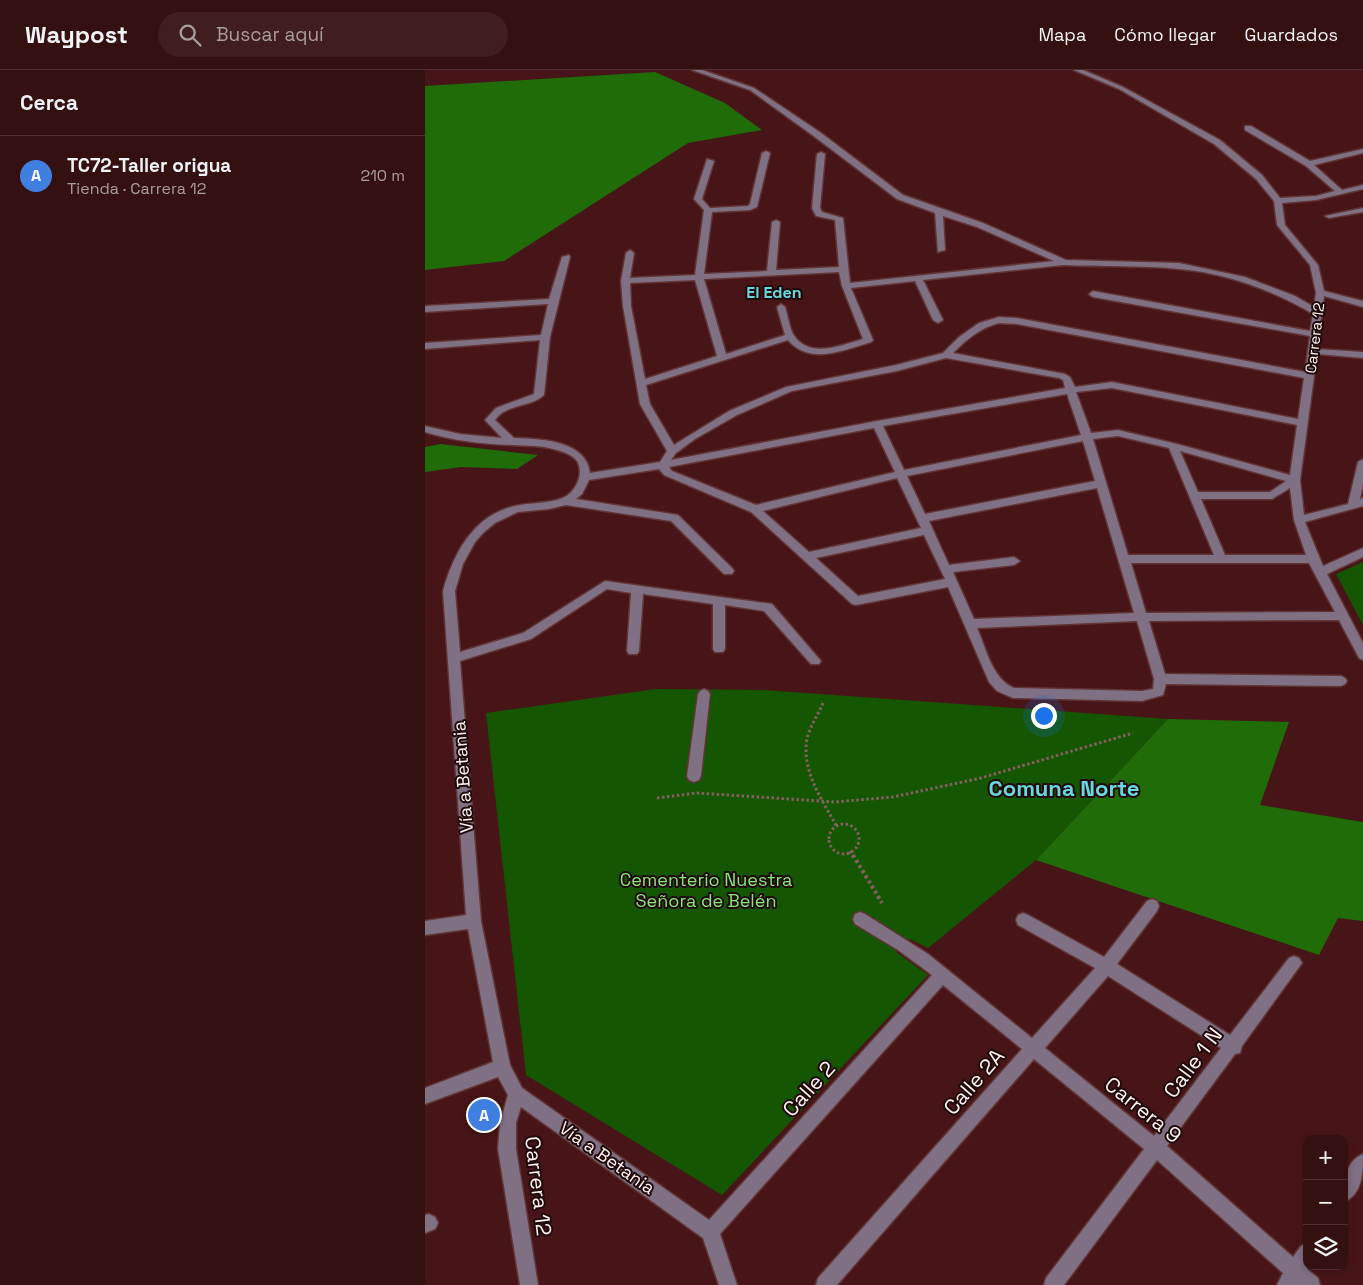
<!DOCTYPE html>
<html lang="es">
<meta charset="utf-8">
<style>
:root{--surface:#351011;--page:#401e1f;--text:#f1f3f6;--muted:#aa9d9f;--line:#4f3031;--accent:#ea580c}
body{margin:0;font-family:"Space Grotesk",sans-serif;background:var(--page);color:var(--text)}
.controls{position:absolute;right:15px;bottom:15px;display:grid;overflow:hidden;border-radius:10px;box-shadow:0 2px 8px #0003}
.controls button{width:45px;height:45px;display:grid;place-items:center;padding:0;border:0;border-bottom:1px solid var(--line);background:var(--surface);color:var(--text);font:25px sans-serif}
.you{position:absolute;left:618px;top:645px;width:18px;height:18px;margin:-12px;border:4px solid #fff;border-radius:50%;background:#1a73e8;box-shadow:0 0 0 8px #1a73e833}
.badge{display:grid;place-items:center;width:32px;height:32px;border-radius:50%;background:var(--accent);color:#fff;font-size:16px;font-weight:700}
.pin{position:absolute;translate:-50% -50%;border:2px solid #fff;box-shadow:0 1px 5px #0006}
.list{margin:0;padding:0;list-style:none}
h2{display:flex;justify-content:space-between;align-items:center;height:65px;margin:0;padding:0 20px;font-size:21px}
h2 small{font-size:16px;font-weight:400;color:var(--muted)}
.list li{display:grid;grid-template-columns:32px 1fr auto;gap:15px;align-items:center;box-sizing:border-box;height:80px;padding:0 20px;border-top:1px solid var(--line)}
.list b{display:block;font-size:19px;white-space:nowrap}
.list p{margin:0;font-size:16px;white-space:nowrap;color:var(--muted)}
.list em{font-size:16px;font-style:normal;color:var(--muted)}
.icon{flex:none;width:28px;height:28px;fill:none;stroke:currentColor;stroke-width:2;stroke-linecap:round;stroke-linejoin:round}
.map{position:relative;flex:none;width:938px;height:1215px;overflow:hidden}
header{display:flex;align-items:center;gap:30px;box-sizing:border-box;height:70px;padding:0 25px;background:var(--surface);border-bottom:1px solid var(--line)}
header strong{font-size:24px}
nav{display:flex;gap:28px;margin-inline-start:auto;font-size:18px}
.search{width:350px;height:45px;background:var(--page);display:flex;align-items:center;gap:12px;box-sizing:border-box;padding:0 18px;border-radius:28px;color:var(--muted);font-size:19px}
main{display:flex}
aside{flex:1;background:var(--surface)}
.map>svg:first-child{display:block}
.green{fill:#155603}
.forest{fill:#1f6c09}
.lines{fill:none;stroke-linecap:round;stroke-linejoin:round}
.minor-casing{stroke:#613435;stroke-width:3}
.path-far1{stroke:#866061;stroke-width:3;stroke-dasharray:2.5 2.5;stroke-linecap:butt}
.path{stroke:#866061;stroke-width:4;stroke-dasharray:3 3;stroke-linecap:butt}
.minor{fill:#807083;fill-rule:evenodd}
.labels{text-anchor:middle;stroke-width:4;stroke-linejoin:round;paint-order:stroke}
.far-street-label{font-size:15px;fill:#fff1f0;stroke:#1f090a}
.far-neighbourhood-label{font-size:16px;font-weight:bold;fill:#6ad6dd;stroke:#1f090a}
.street-label{font-size:18px;fill:#fff1f0;stroke:#1f090a}
.park-label{font-size:18px;fill:#88e876;stroke:#1f090a}
.near-street-label{font-size:21px;fill:#fff1f0;stroke:#1f090a}
.district-label{font-size:22px;font-weight:bold;fill:#6ad6dd;stroke:#1f090a}
</style>
<header>
<strong>Waypost</strong>
<div class="search"><svg class="icon" aria-label="search" viewBox="0 0 24 24"><circle cx="10" cy="10" r="6"/><path d="M15 15l6 6"/></svg>Buscar aquí</div>
<nav><a>Mapa</a><a>Cómo llegar</a><a>Guardados</a></nav>
</header>
<main>
<aside>
<h2>Cerca<small></small></h2>
<ul class="list">
<li><span class="badge" style="background:#3f7fe0">A</span><div><b>TC72-Taller origua</b><p>Tienda · Carrera 12</p></div><em>210 m</em></li>
</ul>
</aside>
<div class="map">
<svg width="938" height="1215" viewBox="0 0 938 1215">
<rect width="100%" height="100%" fill="#471517"/>
<!-- green -->
<path class="green" d="M 938,492 L 938,555 L 911,504 Z
M 231,619 L 339,620 L 743,649 L 611,790 L 503,878 L 485,869 L 471,882 L 503,905 L 297,1125 L 101,1005 L 61,643 Z"/>
<!-- forest -->
<path class="forest" d="M 230,2 L 300,33 L 337,60 L 263,73 L 79,191 L 0,200 L 0,16 Z
M 15,374 L 113,385 L 92,399 L 36,397 L 0,402 L 0,377 Z
M 743,649 L 864,652 L 835,735 L 938,752 L 938,851 L 913,848 L 894,885 L 611,790 Z"/>
<g class="lines">
<defs>
<path id="minor" d="M 267,0 L 277,0 L 329,18 L 396,63 L 478,125 L 558,153 L 641,190 L 754,193 L 820,207 L 870,226 L 889,237 L 891,223 L 885,195 L 852,155 L 849,131 L 831,109 L 789,74 L 694,19 L 649,0 L 658,0 L 698,17 L 795,70 L 837,105 L 855,128 L 891,126 L 910,121 L 881,96 L 820,60 L 820,56 L 826,56 L 885,91 L 938,79 L 938,83 L 889,95 L 917,120 L 938,115 L 938,119 L 891,130 L 857,133 L 860,155 L 893,195 L 899,221 L 938,231 L 938,237 L 899,226 L 892,279 L 938,282 L 938,288 L 892,284 L 875,410 L 879,445 L 923,434 L 933,392 L 938,389 L 938,415 L 935,429 L 938,428 L 938,436 L 880,452 L 898,496 L 938,478 L 938,487 L 902,504 L 938,573 L 938,590 L 934,588 L 914,550 L 724,551 L 740,604 L 916,606 L 920,608 L 922,611 L 920,614 L 916,616 L 741,614 L 738,625 L 717,631 L 588,628 L 572,621 L 564,612 L 523,517 L 431,535 L 427,534 L 326,442 L 239,405 L 234,399 L 164,410 L 157,424 L 151,429 L 253,445 L 307,498 L 309,501 L 307,504 L 299,504 L 246,451 L 141,435 L 124,439 L 93,442 L 70,453 L 59,462 L 50,472 L 38,494 L 30,521 L 35,582 L 98,563 L 180,511 L 347,534 L 396,591 L 394,594 L 386,594 L 339,541 L 300,535 L 300,579 L 298,582 L 290,582 L 288,579 L 288,534 L 218,524 L 214,581 L 212,584 L 204,584 L 202,581 L 206,523 L 182,519 L 106,569 L 35,591 L 56,851 L 85,995 L 97,1018 L 284,1150 L 507,905 L 473,880 L 430,854 L 428,849 L 430,844 L 435,842 L 440,844 L 503,884 L 607,968 L 670,898 L 593,855 L 591,850 L 593,845 L 598,843 L 603,845 L 679,887 L 722,831 L 727,829 L 732,831 L 734,836 L 732,841 L 692,894 L 805,965 L 864,888 L 869,886 L 874,888 L 877,893 L 817,976 L 815,983 L 810,984 L 742,1076 L 868,1187 L 876,1176 L 882,1173 L 882,1196 L 883,1196 L 882,1199 L 893,1208 L 895,1215 L 852,1215 L 858,1203 L 732,1090 L 639,1215 L 619,1215 L 621,1208 L 719,1079 L 609,989 L 412,1215 L 391,1215 L 393,1208 L 597,979 L 518,915 L 295,1164 L 312,1215 L 294,1215 L 278,1168 L 96,1037 L 91,1053 L 91,1079 L 113,1215 L 95,1215 L 73,1079 L 75,1053 L 83,1025 L 73,1007 L 0,1034 L 0,1018 L 68,992 L 43,859 L 0,865 L 0,851 L 41,845 L 18,521 C 29,481 51,442 95,435 C 111,432 129,434 143,425 C 152,418 159,402 152,391 C 148,385 139,382 132,380 C 117,375 102,376 87,375 C 58,374 28,371 0,362 L 0,356 L 35,364 L 77,368 L 60,350 L 71,338 L 109,324 L 115,270 L 0,279 L 0,273 L 116,265 L 123,234 L 0,242 L 0,236 L 124,229 L 137,187 L 144,185 L 145,187 L 125,267 L 119,325 C 105,338 82,333 70,350 L 89,368 C 115,369 161,370 165,403 L 235,392 L 242,381 L 215,334 L 198,236 L 196,211 L 201,183 L 205,180 L 209,183 L 205,208 L 270,205 L 279,140 L 269,129 L 282,89 L 289,91 L 277,129 L 285,138 L 323,136 L 325,134 L 337,83 L 341,81 L 345,83 L 332,137 L 325,140 L 287,142 L 279,204 L 342,201 L 347,152 L 351,150 L 355,152 L 351,200 L 414,197 L 410,150 L 391,146 L 387,138 L 392,84 L 396,82 L 400,84 L 395,138 L 397,142 L 418,148 L 425,213 L 629,191 L 552,157 L 518,146 L 520,180 L 513,182 L 510,143 L 472,129 L 390,67 L 325,20 ZM 638,195 C 676,197 716,195 754,199 C 800,203 848,220 888,244 L 885,261 L 668,221 L 664,224 L 668,227 L 885,266 L 880,302 L 592,248 L 574,247 L 554,253 L 534,267 L 518,283 L 471,295 L 361,317 L 304,341 L 249,375 L 225,334 L 221,315 L 363,270 C 385,296 419,280 446,272 L 448,270 L 426,218 L 490,211 L 508,250 L 513,253 L 518,250 L 498,210 ZM 414,202 L 417,216 L 438,269 C 416,275 384,290 368,264 C 364,256 363,246 360,237 L 356,234 L 352,237 L 360,265 L 301,284 L 279,209 ZM 270,210 L 292,286 L 220,309 L 206,236 L 205,213 ZM 574,253 L 592,254 L 879,308 L 873,349 L 687,312 L 650,317 L 645,307 L 640,304 L 528,283 C 542,269 555,258 574,253 ZM 521,288 L 634,308 L 638,310 L 640,318 L 452,351 L 246,390 L 251,383 L 270,369 L 312,345 L 367,321 L 472,301 ZM 687,318 L 872,355 L 865,405 L 752,374 L 693,360 L 666,363 L 651,322 ZM 642,324 L 656,365 L 479,400 L 458,356 ZM 449,358 L 470,402 L 331,435 L 247,401 L 244,397 ZM 693,366 L 744,378 L 789,485 L 703,485 L 668,369 ZM 658,371 L 670,411 L 500,444 L 482,406 ZM 755,381 L 861,411 L 845,422 L 773,422 ZM 472,408 L 496,458 L 384,482 L 338,441 ZM 672,418 L 709,543 L 549,549 L 528,502 L 589,495 L 595,491 L 589,487 L 524,495 L 504,451 ZM 865,418 L 869,450 L 881,485 L 800,485 L 776,429 L 847,429 ZM 499,465 L 520,509 L 433,526 L 391,488 ZM 706,493 L 884,493 L 910,542 L 721,543 ZM 712,551 L 729,609 L 728,619 L 717,621 L 589,618 C 567,609 561,578 552,558 ZM 683,906 L 796,978 L 729,1066 L 620,978 Z
M 938,138 L 938,142 L 904,148 L 900,146 Z
M 279,619 L 283,621 L 285,624 L 276,706 L 274,710 L 269,712 L 264,710 L 262,706 L 273,624 L 275,621 Z
M 938,1084 C 938,1101 938,1124 919,1132 C 919,1114 919,1092 938,1084 Z
M 4,1144 L 10,1147 L 13,1153 L 10,1159 L 0,1163 L 0,1145 Z"/>
</defs>
<!-- minor casing -->
<use href="#minor" class="minor-casing"/>
<!-- path-far1 -->
<path class="path-far1" d="M 398,633 C 393,645 385,656 382,669 C 376,701 398,731 412,757
M 232,728 L 272,723 L 410,732 L 468,727 L 556,708 L 708,663
M404 769a15 15 0 1 1 30 0a15 15 0 1 1-30 0Z
M 425,781 L 428,787"/>
<!-- path -->
<path class="path" d="M 428,785 L 457,833"/>
<!-- minor -->
<use href="#minor" class="minor"/>
</g>
<g class="labels">
<!-- far-street labels -->
<g class="far-street-label">
<text transform="translate(890 268) rotate(-83)" y="5">Carrera 12</text>
</g>
<!-- far-neighbourhood labels -->
<g class="far-neighbourhood-label">
<text x="349" y="228">El Eden</text>
</g>
<!-- street labels -->
<g class="street-label">
<text transform="translate(38 707) rotate(-94)" y="6">Vía a Betania</text>
<text transform="translate(182 1088) rotate(35)" y="6">Vía a Betania</text>
</g>
<!-- park labels -->
<g class="park-label">
<text x="281" y="816">Cementerio Nuestra<tspan x="281" dy="21">Señora de Belén</tspan></text>
</g>
<!-- near-street labels -->
<g class="near-street-label">
<text transform="translate(768 993) rotate(-53)" y="7">Calle 1 N</text>
<text transform="translate(549 1012) rotate(-49)" y="7">Calle 2A</text>
<text transform="translate(384 1019) rotate(-48)" y="7">Calle 2</text>
<text transform="translate(718 1040) rotate(39)" y="7">Carrera 9</text>
<text transform="translate(113 1116) rotate(83)" y="7">Carrera 12</text>
</g>
<!-- district labels -->
<g class="district-label">
<text x="639" y="726">Comuna Norte</text>
</g>
</g>
</svg>
<div class="controls">
<button>+</button>
<button>−</button>
<button><svg class="icon" aria-label="layers" viewBox="0 0 24 24"><path d="M12 4l9 5-9 5-9-5zM3 14l9 5 9-5"/></svg></button>
</div>
<div class="you"></div>
<div class="pin badge" style="left:59px;top:1045px;background:#3f7fe0">A</div>
</div>
</main>
